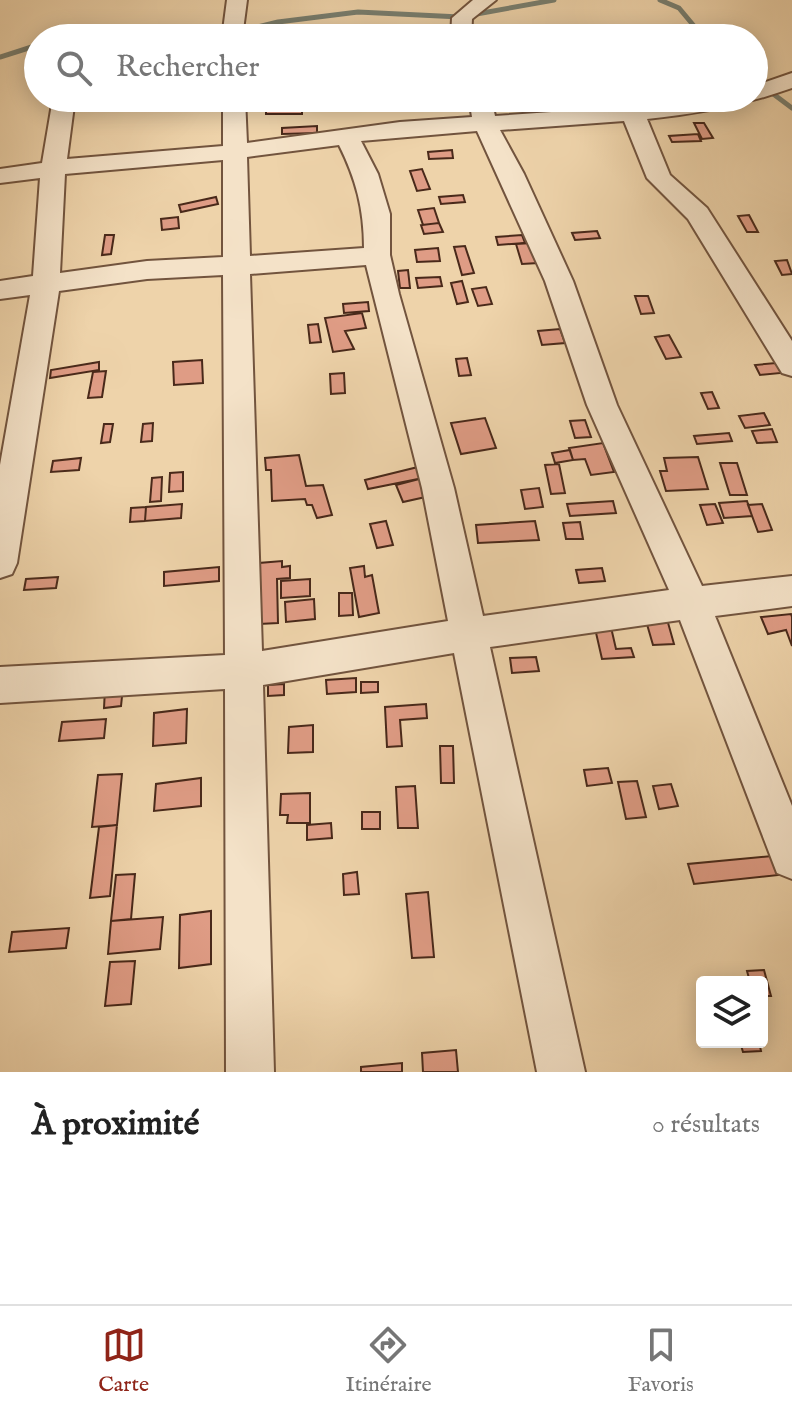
<!DOCTYPE html>
<html lang="fr">
<meta charset="utf-8">
<style>
:root{--surface:#fff;--page:#f6f6f6;--text:#222;--muted:#767676;--line:#e0e0e0;--accent:#8f2418}
body{margin:0;font-family:"IM FELL English",serif;background:var(--page);color:var(--text)}
.controls{position:absolute;right:24px;bottom:24px;display:grid;overflow:hidden;border-radius:8px;box-shadow:0 4px 20px #0003}
.controls button{width:72px;height:72px;display:grid;place-items:center;padding:0;border:0;border-bottom:2px solid var(--line);background:var(--surface);color:var(--text);font:40px sans-serif}
.list{margin:0;padding:0;list-style:none}
h2{display:flex;justify-content:space-between;align-items:center;height:104px;margin:0;padding:0 32px;font-size:34px}
h2 small{font-size:26px;font-weight:400;color:var(--muted)}
.icon{flex:none;width:44px;height:44px;fill:none;stroke:currentColor;stroke-width:2;stroke-linecap:round;stroke-linejoin:round}
.map{position:relative;flex:none;width:792px;height:1072px;overflow:hidden}
.search{position:absolute;background:var(--surface);box-shadow:0 4px 20px #0003;left:24px;right:24px;top:24px;height:88px;display:flex;align-items:center;gap:20px;box-sizing:border-box;padding:0 28px;border-radius:44px;color:var(--muted);font-size:30px}
.sheet{height:232px;background:var(--surface)}
nav{display:flex;justify-content:space-around;align-items:center;box-sizing:border-box;height:112px;border-top:2px solid var(--line);background:var(--surface);font-size:22px;color:var(--muted)}
nav a{display:grid;justify-items:center;gap:4px}
nav .on{color:var(--accent)}
.map>svg:first-child{display:block}
.lines{fill:none;stroke-linecap:round;stroke-linejoin:round}
.stream{stroke:#797f70;stroke-width:5}
.building{fill:#df9c85;stroke:#49291a;stroke-width:2}
.minor-casing{stroke:#72543e;stroke-width:4}
.minor{fill:#f4e2c8;fill-rule:evenodd}
</style>
<div class="map">
<svg width="792" height="1072" viewBox="0 0 792 1072">
<rect width="100%" height="100%" fill="#eed3aa"/>
<filter id="stains"><feTurbulence type="fractalNoise" baseFrequency=".0025" numOctaves="4"/><feColorMatrix values="0 0 0 0 .2 0 0 0 0 .09 0 0 0 0 .02 0 0 0 .5 -.17"/></filter>
<radialGradient id="worn" r=".72"><stop offset=".6" stop-color="#630" stop-opacity="0"/><stop offset="1" stop-color="#630" stop-opacity=".3"/></radialGradient>
<g class="lines">
<!-- stream -->
<path class="stream" d="M 660,0 L 679,8 L 694,26 L 691,38
M 213,38 L 278,22 L 358,12 L 460,17 L 554,0
M 0,57 L 38,45
M 754,86 L 768,90 L 792,108"/>
</g>
<!-- building -->
<path class="building" d="M 286,108 L 302,108 L 302,114 L 266,114 L 266,110 Z
M 694,123 L 704,123 L 713,138 L 702,139 Z
M 317,126 L 317,133 L 282,134 L 282,128 Z
M 698,134 L 701,141 L 672,142 L 669,136 Z
M 452,150 L 453,158 L 429,159 L 428,152 Z
M 422,169 L 430,189 L 417,191 L 410,171 Z
M 463,195 L 465,202 L 441,204 L 439,197 Z
M 216,197 L 218,204 L 181,212 L 179,205 Z
M 434,208 L 439,223 L 423,225 L 418,210 Z
M 749,215 L 758,232 L 747,232 L 738,216 Z
M 178,217 L 179,228 L 162,230 L 161,219 Z
M 439,223 L 443,232 L 424,234 L 421,225 Z
M 597,231 L 600,238 L 575,240 L 572,233 Z
M 105,235 L 114,235 L 111,254 L 102,255 Z
M 522,235 L 525,243 L 498,245 L 496,237 Z
M 532,243 L 538,263 L 522,264 L 516,244 Z
M 465,246 L 474,273 L 462,275 L 454,247 Z
M 438,248 L 440,261 L 417,262 L 415,250 Z
M 787,260 L 792,274 L 782,275 L 775,261 Z
M 408,270 L 410,288 L 400,288 L 398,271 Z
M 440,277 L 442,286 L 418,288 L 416,278 Z
M 462,281 L 468,302 L 457,304 L 451,283 Z
M 486,287 L 492,304 L 478,306 L 472,289 Z
M 635,296 L 648,296 L 654,313 L 641,314 Z
M 368,302 L 369,311 L 344,313 L 343,304 Z
M 362,313 L 366,328 L 345,331 L 354,349 L 333,352 L 325,318 Z
M 318,324 L 321,342 L 310,343 L 308,325 Z
M 560,329 L 565,343 L 542,345 L 538,331 Z
M 669,335 L 681,357 L 666,359 L 655,337 Z
M 467,358 L 471,375 L 459,376 L 456,359 Z
M 202,360 L 203,383 L 174,385 L 173,362 Z
M 99,362 L 99,370 L 50,378 L 51,370 Z
M 776,363 L 781,373 L 760,375 L 755,365 Z
M 106,371 L 102,397 L 88,398 L 93,372 Z
M 344,373 L 345,393 L 331,394 L 330,374 Z
M 712,392 L 719,408 L 708,409 L 701,393 Z
M 764,413 L 770,425 L 745,428 L 739,416 Z
M 485,418 L 496,448 L 461,454 L 451,423 Z
M 585,420 L 591,437 L 575,438 L 570,421 Z
M 153,423 L 152,441 L 141,442 L 143,424 Z
M 104,424 L 113,424 L 110,442 L 101,443 Z
M 772,429 L 777,442 L 757,443 L 752,431 Z
M 729,433 L 732,441 L 697,444 L 694,436 Z
M 603,443 L 614,472 L 591,475 L 585,459 L 573,460 L 569,448 Z
M 570,450 L 573,460 L 555,463 L 552,453 Z
M 299,455 L 306,486 L 323,485 L 332,515 L 317,518 L 312,505 L 307,505 L 305,499 L 272,501 L 271,470 L 266,470 L 265,458 Z
M 698,457 L 708,489 L 666,491 L 660,471 L 667,471 L 664,458 Z
M 81,458 L 79,470 L 51,472 L 53,461 Z
M 720,463 L 737,463 L 747,495 L 730,495 Z
M 559,464 L 565,493 L 551,494 L 545,465 Z
M 418,467 L 423,478 L 368,489 L 365,480 Z
M 183,472 L 183,491 L 169,492 L 170,473 Z
M 162,477 L 161,501 L 150,502 L 152,478 Z
M 423,478 L 430,496 L 403,502 L 396,485 Z
M 539,488 L 543,507 L 525,509 L 521,490 Z
M 613,501 L 616,513 L 570,516 L 567,504 Z
M 747,501 L 752,516 L 724,518 L 719,503 Z
M 182,504 L 181,518 L 145,521 L 146,507 Z
M 715,504 L 723,523 L 707,525 L 700,505 Z
M 762,504 L 772,530 L 758,532 L 748,505 Z
M 146,507 L 145,521 L 130,522 L 131,508 Z
M 386,521 L 393,545 L 377,548 L 370,524 Z
M 535,521 L 539,540 L 478,543 L 476,525 Z
M 580,522 L 583,539 L 566,539 L 563,523 Z
M 282,561 L 282,567 L 290,566 L 290,578 L 277,579 L 278,623 L 259,624 L 259,563 Z
M 364,566 L 365,577 L 372,575 L 379,613 L 359,617 L 350,568 Z
M 219,567 L 219,581 L 164,586 L 164,572 Z
M 602,568 L 605,581 L 579,583 L 576,570 Z
M 58,577 L 56,588 L 24,590 L 26,579 Z
M 310,579 L 310,596 L 281,598 L 281,581 Z
M 339,593 L 352,593 L 353,615 L 339,616 Z
M 314,599 L 315,619 L 286,622 L 285,602 Z
M 665,612 L 674,644 L 653,645 L 644,614 Z
M 791,614 L 792,617 L 792,646 L 786,630 L 768,634 L 761,617 Z
M 610,623 L 616,649 L 631,648 L 634,657 L 602,659 L 594,624 Z
M 536,657 L 539,671 L 512,673 L 510,658 Z
M 356,678 L 356,692 L 327,694 L 326,680 Z
M 361,682 L 378,682 L 378,692 L 361,693 Z
M 284,684 L 284,695 L 268,696 L 268,685 Z
M 123,687 L 121,706 L 104,708 L 105,689 Z
M 426,704 L 427,718 L 400,720 L 402,746 L 387,747 L 385,707 Z
M 187,709 L 186,743 L 153,746 L 154,713 Z
M 106,719 L 104,738 L 59,741 L 62,722 Z
M 313,725 L 313,752 L 288,753 L 289,727 Z
M 440,746 L 453,746 L 454,783 L 441,783 Z
M 608,768 L 612,783 L 587,786 L 584,770 Z
M 122,774 L 117,825 L 92,827 L 98,775 Z
M 201,778 L 201,806 L 154,811 L 156,784 Z
M 637,781 L 646,817 L 626,819 L 618,782 Z
M 671,784 L 678,806 L 659,809 L 653,786 Z
M 415,786 L 418,828 L 398,828 L 396,787 Z
M 310,793 L 310,823 L 287,823 L 288,815 L 280,815 L 281,794 Z
M 362,812 L 380,812 L 380,829 L 362,829 Z
M 331,823 L 332,838 L 307,840 L 307,825 Z
M 117,825 L 110,896 L 90,898 L 99,827 Z
M 772,856 L 779,875 L 694,884 L 688,864 Z
M 357,872 L 359,894 L 344,895 L 343,874 Z
M 135,874 L 131,919 L 111,921 L 116,875 Z
M 428,892 L 434,957 L 412,958 L 406,894 Z
M 211,911 L 211,964 L 179,968 L 180,915 Z
M 163,917 L 160,949 L 108,954 L 111,921 Z
M 69,928 L 66,948 L 9,952 L 12,932 Z
M 135,961 L 131,1004 L 105,1006 L 110,962 Z
M 764,970 L 771,996 L 762,996 L 762,982 L 750,982 L 747,971 Z
M 740,1042 L 759,1042 L 761,1051 L 743,1052 Z
M 456,1050 L 458,1072 L 423,1072 L 422,1053 Z
M 402,1063 L 402,1072 L 361,1072 L 361,1067 Z"/>
<g class="lines">
<defs>
<path id="minor" d="M 227,0 L 247,0 L 242,38 L 222,38 Z
M 473,0 L 496,0 L 472,19 L 471,38 L 451,38 L 452,18 Z
M 792,73 L 792,88 C 744,105 699,114 647,119 L 670,175 L 707,208 L 792,341 L 792,376 L 782,373 L 688,219 L 647,178 L 624,121 L 500,130 L 524,174 L 573,281 L 617,405 L 702,586 L 792,576 L 792,606 L 715,616 L 792,806 L 792,879 L 777,873 L 680,620 L 490,647 L 585,1072 L 537,1072 L 454,653 L 263,685 L 274,1072 L 226,1072 L 225,689 L 0,703 L 0,667 L 225,655 L 223,275 L 147,279 L 59,291 L 17,563 L 12,574 L 0,578 L 0,465 L 30,295 L 0,299 L 0,281 L 33,276 L 40,178 L 0,183 L 0,169 L 42,163 L 53,98 L 75,98 L 67,159 L 223,146 L 223,98 L 245,98 L 247,143 L 400,122 L 472,117 L 469,98 L 491,98 L 495,116 L 754,98 L 754,86 ZM 477,131 L 545,281 L 587,405 L 669,590 L 483,616 L 454,488 L 399,294 L 390,255 L 390,214 L 378,174 L 361,141 ZM 339,145 C 356,179 364,209 364,248 L 250,256 L 247,157 ZM 223,160 L 223,257 L 147,261 L 60,273 L 65,174 ZM 366,265 L 422,488 L 448,621 L 262,651 L 250,274 Z"/>
</defs>
<!-- minor casing -->
<use href="#minor" class="minor-casing"/>
<!-- minor -->
<use href="#minor" class="minor"/>
</g>
<rect width="100%" height="100%" filter="url(#stains)"/>
<rect width="100%" height="100%" fill="url(#worn)"/>
</svg>
<div class="controls">
<button><svg class="icon" aria-label="layers" viewBox="0 0 24 24"><path d="M12 4l9 5-9 5-9-5zM3 14l9 5 9-5"/></svg></button>
</div>
<div class="search"><svg class="icon" aria-label="search" viewBox="0 0 24 24"><circle cx="10" cy="10" r="6"/><path d="M15 15l6 6"/></svg>Rechercher</div>
</div>
<section class="sheet">
<h2>À proximité<small>0 résultats</small></h2>
<ul class="list">
</ul>
</section>
<nav>
<a class="on"><svg class="icon" aria-label="map" viewBox="0 0 24 24"><path d="M3 6l6-2 6 2 6-2v14l-6 2-6-2-6 2zM9 4v14M15 6v14"/></svg>Carte</a>
<a><svg class="icon" aria-label="directions" viewBox="0 0 24 24"><path d="M12 3l9 9-9 9-9-9zM9 14v-3h6M13 9l2 2-2 2"/></svg>Itinéraire</a>
<a><svg class="icon" aria-label="saved" viewBox="0 0 24 24"><path d="M7 4h10v16l-5-4-5 4z"/></svg>Favoris</a>
</nav>
